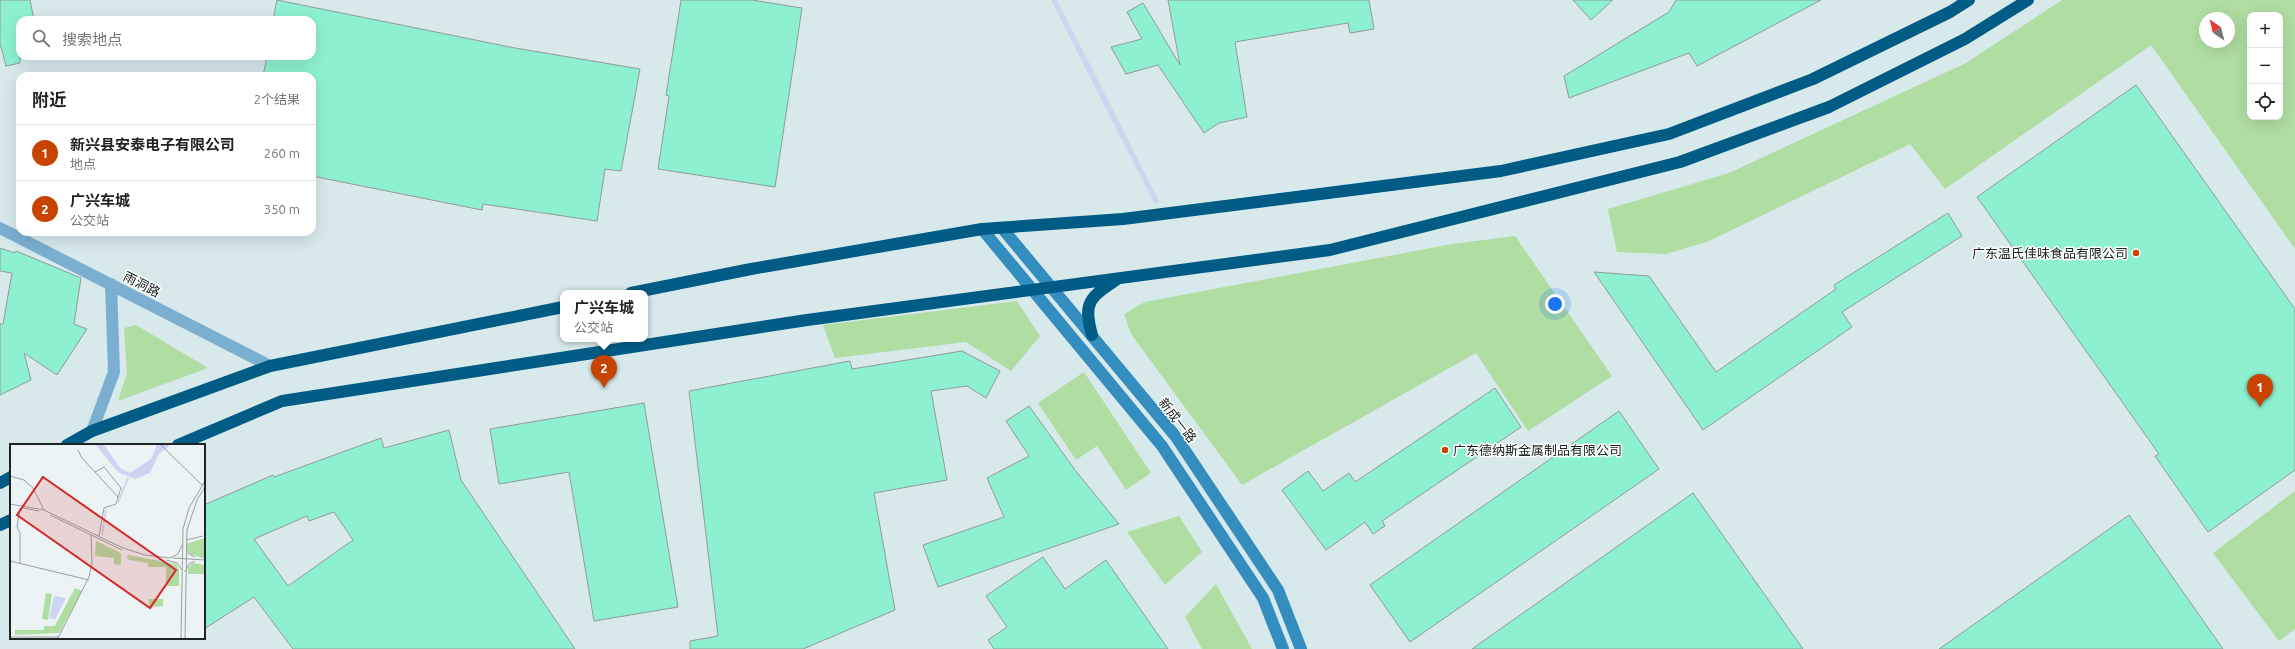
<!DOCTYPE html>
<html lang="zh">
<meta charset="utf-8">
<style>
:root{--surface:#fff;--page:#f2f2f2;--text:#222;--muted:#767676;--line:#e0e0e0;--accent:#c94300}
body{margin:0;font-family:Ubuntu,"Noto Sans SC",sans-serif;background:var(--page);color:var(--text)}
.controls{position:absolute;right:12px;top:12px;display:grid;overflow:hidden;border-radius:8px;box-shadow:0 4px 16px #0002}
.controls button{width:36px;height:36px;display:grid;place-items:center;padding:0;border:0;border-bottom:1px solid var(--line);background:var(--surface);color:var(--text);font:20px sans-serif}
.compass{position:absolute;left:2199px;top:12px;width:36px;height:36px;border-radius:50%;background:var(--surface);box-shadow:0 4px 16px #0002;rotate:325deg}
.you{position:absolute;left:1555px;top:304px;width:14px;height:14px;margin:-10px;border:3px solid #fff;border-radius:50%;background:#1a73e8;box-shadow:0 0 0 6px #1a73e833}
.badge{display:grid;place-items:center;width:26px;height:26px;border-radius:50%;background:var(--accent);color:#fff;font-size:13px;font-weight:700}
.pin{position:absolute;translate:-50% -33px;filter:drop-shadow(0 1px 2px #0008)}
.pin::after{content:'';position:absolute;top:21px;width:14px;height:12px;background:inherit;clip-path:polygon(0 0,100% 0,50% 100%)}
.popup{position:absolute;left:560px;top:290px;width:88px;height:52px;box-sizing:border-box;display:grid;place-content:center;border-radius:8px;background:var(--surface);filter:drop-shadow(0 1px 3px #0005);font-size:13px;white-space:nowrap;color:var(--muted)}
.popup b{font-size:15px;color:var(--text)}
.popup::after{content:'';position:absolute;left:50%;top:100%;margin-left:-8px;border:8px solid transparent;border-top-color:var(--surface)}
.list{margin:0;padding:0;list-style:none}
h2{display:flex;justify-content:space-between;align-items:center;height:52px;margin:0;padding:0 16px;font-size:17px}
h2 small{font-size:13px;font-weight:400;color:var(--muted)}
.list li{display:grid;grid-template-columns:26px 1fr auto;gap:12px;align-items:center;box-sizing:border-box;height:56px;padding:0 16px;border-top:1px solid var(--line)}
.list b{display:block;font-size:15px;white-space:nowrap}
.list p{margin:0;font-size:13px;white-space:nowrap;color:var(--muted)}
.list em{font-size:13px;font-style:normal;color:var(--muted)}
.icon{flex:none;width:22px;height:22px;fill:none;stroke:currentColor;stroke-width:2;stroke-linecap:round;stroke-linejoin:round}
.map{position:relative;flex:none;width:2295px;height:649px;overflow:hidden}
.search{position:absolute;background:var(--surface);box-shadow:0 4px 16px #0002;left:16px;top:16px;width:300px;height:44px;display:flex;align-items:center;gap:10px;box-sizing:border-box;padding:0 14px;border-radius:12px;color:var(--muted);font-size:15px}
.panel{position:absolute;background:var(--surface);box-shadow:0 4px 16px #0002;left:16px;top:72px;width:300px;height:164px;border-radius:12px}
.map>svg:first-child{display:block}
.built{fill:#d7e9eb;fill-rule:evenodd}
.green{fill:#b0dda1;fill-rule:evenodd}
.lines{fill:none;stroke-linecap:round;stroke-linejoin:round}
.stream{stroke:#cbd5f2;stroke-width:5.5}
.building{fill:#8df1d1;stroke:#939a97;fill-rule:evenodd}
.street{stroke:#7aafd1;stroke-width:12}
.secondary{stroke:#348dbf;stroke-width:12}
.highway{stroke:#005c85;stroke-width:12}
.poi-dot{fill:#c94300;stroke:#fdffff;stroke-width:1.5}
.labels{text-anchor:middle;stroke-width:3;stroke-linejoin:round;paint-order:stroke}
.poi-label{font-size:13px;fill:#202323;stroke:#fdffff;text-anchor:end}
.street-label{font-size:13px;fill:#202323;stroke:#fdffff}
.inset-river{fill:none;stroke:#cbd5f2;stroke-width:2}
.inset-road{fill:none;stroke:#9aa0a0;stroke-width:1}
.view{fill:#d62828;fill-opacity:0.15;stroke:#d62828;stroke-width:2}
.inset-edge{fill:none;stroke:#202323;stroke-width:2}
</style>
<div class="map">
<svg width="2295" height="649" viewBox="0 0 2295 649">
<rect width="100%" height="100%" fill="#ebf3f4"/>
<!-- built -->
<path class="built" d="M 0,0 L 2295,0 L 2295,649 L 0,649 ZM 2250,15 L 2280,15 L 2280,117 L 2250,117 ZM 2205,18 L 2229,18 L 2229,42 L 2205,42 ZM 20,20 L 312,20 L 312,56 L 20,56 ZM 20,76 L 312,76 L 312,232 L 20,232 ZM 563,293 L 645,293 L 645,339 L 563,339 ZM 11,445 L 204,445 L 204,638 L 11,638 Z"/>
<!-- green -->
<path class="green" d="M 2062,0 L 2295,0 L 2295,249 L 2151,45 L 1945,189 L 1910,144 L 1709,241 L 1667,254 L 1617,252 L 1608,209 L 1729,173 L 1966,63 ZM 2250,15 L 2280,15 L 2280,117 L 2250,117 ZM 2205,18 L 2229,18 L 2229,42 L 2205,42 Z
M 1515,236 L 1612,376 L 1528,431 L 1476,353 L 1242,485 L 1131,334 L 1124,314 L 1145,302 L 1452,244 Z
M 1017,301 L 1040,336 L 1011,371 L 966,342 L 835,358 L 823,325 Z
M 136,325 L 208,368 L 118,401 L 127,373 L 124,328 Z
M 1084,372 L 1151,473 L 1126,490 L 1097,446 L 1076,460 L 1038,403 Z
M 2295,491 L 2295,629 L 2279,641 L 2213,553 Z
M 1179,516 L 1202,552 L 1165,585 L 1127,532 Z
M 1216,584 L 1252,649 L 1202,649 L 1185,617 Z"/>
<g class="lines">
<!-- stream -->
<path class="stream" d="M 1054,0 L 1156,201"/>
</g>
<!-- building -->
<path class="building" d="M 0,0 L 30,0 L 34,20 L 20,20 L 20,63 L 6,66 L 0,43 Z
M 277,0 L 515,48 L 640,69 L 621,171 L 605,169 L 597,221 L 483,204 L 482,210 L 312,176 L 312,76 L 263,76 L 267,56 L 312,56 L 312,20 L 273,20 Z
M 681,0 L 752,0 L 802,8 L 775,187 L 658,169 L 669,96 L 666,95 Z
M 1168,0 L 1369,0 L 1374,29 L 1350,33 L 1348,23 L 1235,42 L 1247,117 L 1219,123 L 1204,133 L 1158,65 L 1126,74 L 1111,47 L 1142,39 L 1127,12 L 1143,3 L 1180,65 Z
M 1573,0 L 1613,0 L 1591,20 Z
M 1676,0 L 1821,0 L 1697,66 L 1689,53 L 1569,98 L 1564,76 L 1669,12 Z
M 2136,85 L 2295,309 L 2295,470 L 2208,532 L 2155,456 L 2159,454 L 1977,197 Z
M 1948,213 L 1962,236 L 1842,312 L 1852,327 L 1703,430 L 1594,272 L 1649,276 L 1716,372 L 1836,289 L 1834,285 Z
M 0,248 L 15,253 L 16,251 L 81,278 L 74,324 L 87,329 L 57,375 L 24,353 L 31,380 L 0,395 L 0,324 L 3,324 L 12,273 L 0,271 Z
M 962,351 L 1000,371 L 986,398 L 967,386 L 931,391 L 947,480 L 874,493 L 895,610 L 803,649 L 690,649 L 690,641 L 718,636 L 689,391 L 850,361 L 852,369 Z
M 1495,388 L 1521,427 L 1382,521 L 1385,526 L 1373,534 L 1365,522 L 1326,550 L 1282,490 L 1308,471 L 1323,491 L 1349,473 L 1355,482 Z
M 644,403 L 678,607 L 594,621 L 569,472 L 499,484 L 490,429 Z
M 1029,406 L 1075,470 L 1119,524 L 938,587 L 923,545 L 1004,517 L 987,478 L 1029,456 L 1006,421 Z
M 1619,411 L 1659,469 L 1410,642 L 1370,585 Z
M 449,430 L 461,480 L 575,649 L 293,649 L 254,597 L 204,629 L 204,505 L 273,475 L 274,477 L 381,438 L 384,448 ZM 334,512 L 353,540 L 288,586 L 254,539 L 307,516 L 309,521 Z
M 1693,493 L 1803,649 L 1472,649 Z
M 2129,515 L 2223,649 L 1939,649 Z
M 1043,557 L 1065,589 L 1106,560 L 1168,649 L 994,649 L 988,640 L 1007,627 L 986,596 Z"/>
<g class="lines">
<!-- street -->
<path class="street" d="M 0,228 L 270,366
M 92,431 L 114,372 L 111,284"/>
<!-- secondary -->
<path class="secondary" d="M 1002,228 L 1176,437 L 1278,590 L 1301,649
M 982,229 L 1162,446 L 1263,598 L 1283,649"/>
<!-- highway -->
<path class="highway" d="M 631,293 L 751,269 L 982,229 L 1123,219 L 1501,171 L 1669,134 L 1813,79 L 1950,12 L 1969,0
M 1092,335 C 1083,303 1089,298 1116,280
M 67,445 L 92,431 L 270,366 L 563,307
M 178,445 L 282,401 L 807,320 L 1330,250 L 1680,162 L 1829,107 L 1965,39 L 2028,0
M 0,483 L 11,477
M 0,525 L 11,520"/>
</g>
<!-- markers -->
<g class="poi-dot">
<circle cx="2136" cy="253" r="4"/>
<circle cx="1445" cy="450" r="4"/>
</g>
<g class="labels">
<!-- poi labels -->
<g class="poi-label">
<text x="2128" y="258">广东温氏佳味食品有限公司</text>
<text x="1453" y="455" text-anchor="start">广东德纳斯金属制品有限公司</text>
</g>
<!-- street labels -->
<g class="street-label">
<text transform="translate(142 284) rotate(27)" y="5">雨洞路</text>
<text transform="translate(1178 420) rotate(52)" y="5">新成一路</text>
</g>
</g>
<!-- overview -->
<g transform="translate(10 444)">
<rect width="195" height="195" fill="#ebf3f4"/>
<path d="M 195,94 L 195,115 L 180,110 L 176,100 ZM 86,97 L 111,109 L 111,121 L 104,120 L 104,114 L 85,112 ZM 118,111 L 166,120 L 169,125 L 169,142 L 156,142 L 156,123 L 138,123 L 138,119 L 119,116 L 117,114 ZM 183,119 L 195,121 L 194,130 L 178,130 L 178,123 ZM 65,144 L 72,147 L 49,189 L 5,191 L 5,186 L 34,186 L 34,182 L 45,182 ZM 36,149 L 42,150 L 38,176 L 32,175 ZM 139,155 L 153,155 L 153,162 L 139,163 Z" fill="#b0dda1"/>
<path d="M 86,1 L 94,1 L 110,24 L 120,29 L 141,15 L 147,1 L 160,1 L 148,11 L 140,29 L 125,35 L 108,28 ZM 44,152 L 56,154 L 45,175 L 39,174 Z" fill="#cbd5f2"/>
<path class="inset-river" d="M 108,58 L 118,34M 92,91 L 96,65"/>
<path class="inset-road" d="M 151,1 L 193,42M 68,6 L 72,14 L 108,53 L 111,44 L 94,23 L 85,28M 0,32 L 14,36 L 23,44 L 34,66M 0,60 L 34,66 L 113,104 L 135,111 L 160,114 L 168,110 L 172,101M 10,64 L 7,83 L 10,89 L 10,120M 13,64 L 29,67M 40,71 L 112,106M 195,73 L 195,92M 89,92 L 94,64 L 106,60 L 108,53M 176,96 L 193,92M 176,103 L 179,110 L 185,113M 163,114 L 195,116M 156,116 L 167,119 L 172,126M 0,117 L 79,136M 175,128 L 179,120 L 185,117M 0,193 L 49,193M 48,194 L 79,133 L 82,119 L 81,91M 171,194 L 173,85 L 179,64 L 195,37M 175,194 L 177,86 L 187,56 L 195,43"/>
<path class="view" d="M 33,33 L 166,126 L 140,164 L 7,71 Z"/>
<rect width="195" height="195" class="inset-edge"/>
</g>
</svg>
<div class="controls">
<button>+</button>
<button>−</button>
<button><svg class="icon" aria-label="locate" viewBox="0 0 24 24"><circle cx="12" cy="12" r="6"/><path d="M12 2v4M12 18v4M2 12h4M18 12h4"/></svg></button>
</div>
<svg class="compass" viewBox="-18 -18 36 36"><path d="M0-13l5 13h-10z" fill="#e53935"/><path d="M0 13l5-13h-10z" fill="#767676"/></svg>
<div class="you"></div>
<div class="pin badge" style="left:2260px;top:407px">1</div>
<div class="pin badge" style="left:604px;top:388px">2</div>
<div class="popup"><b>广兴车城</b>公交站</div>
<div class="search"><svg class="icon" aria-label="search" viewBox="0 0 24 24"><circle cx="10" cy="10" r="6"/><path d="M15 15l6 6"/></svg>搜索地点</div>
<section class="panel">
<h2>附近<small>2个结果</small></h2>
<ul class="list">
<li><span class="badge">1</span><div><b>新兴县安泰电子有限公司</b><p>地点</p></div><em>260 m</em></li>
<li><span class="badge">2</span><div><b>广兴车城</b><p>公交站</p></div><em>350 m</em></li>
</ul>
</section>
</div>
